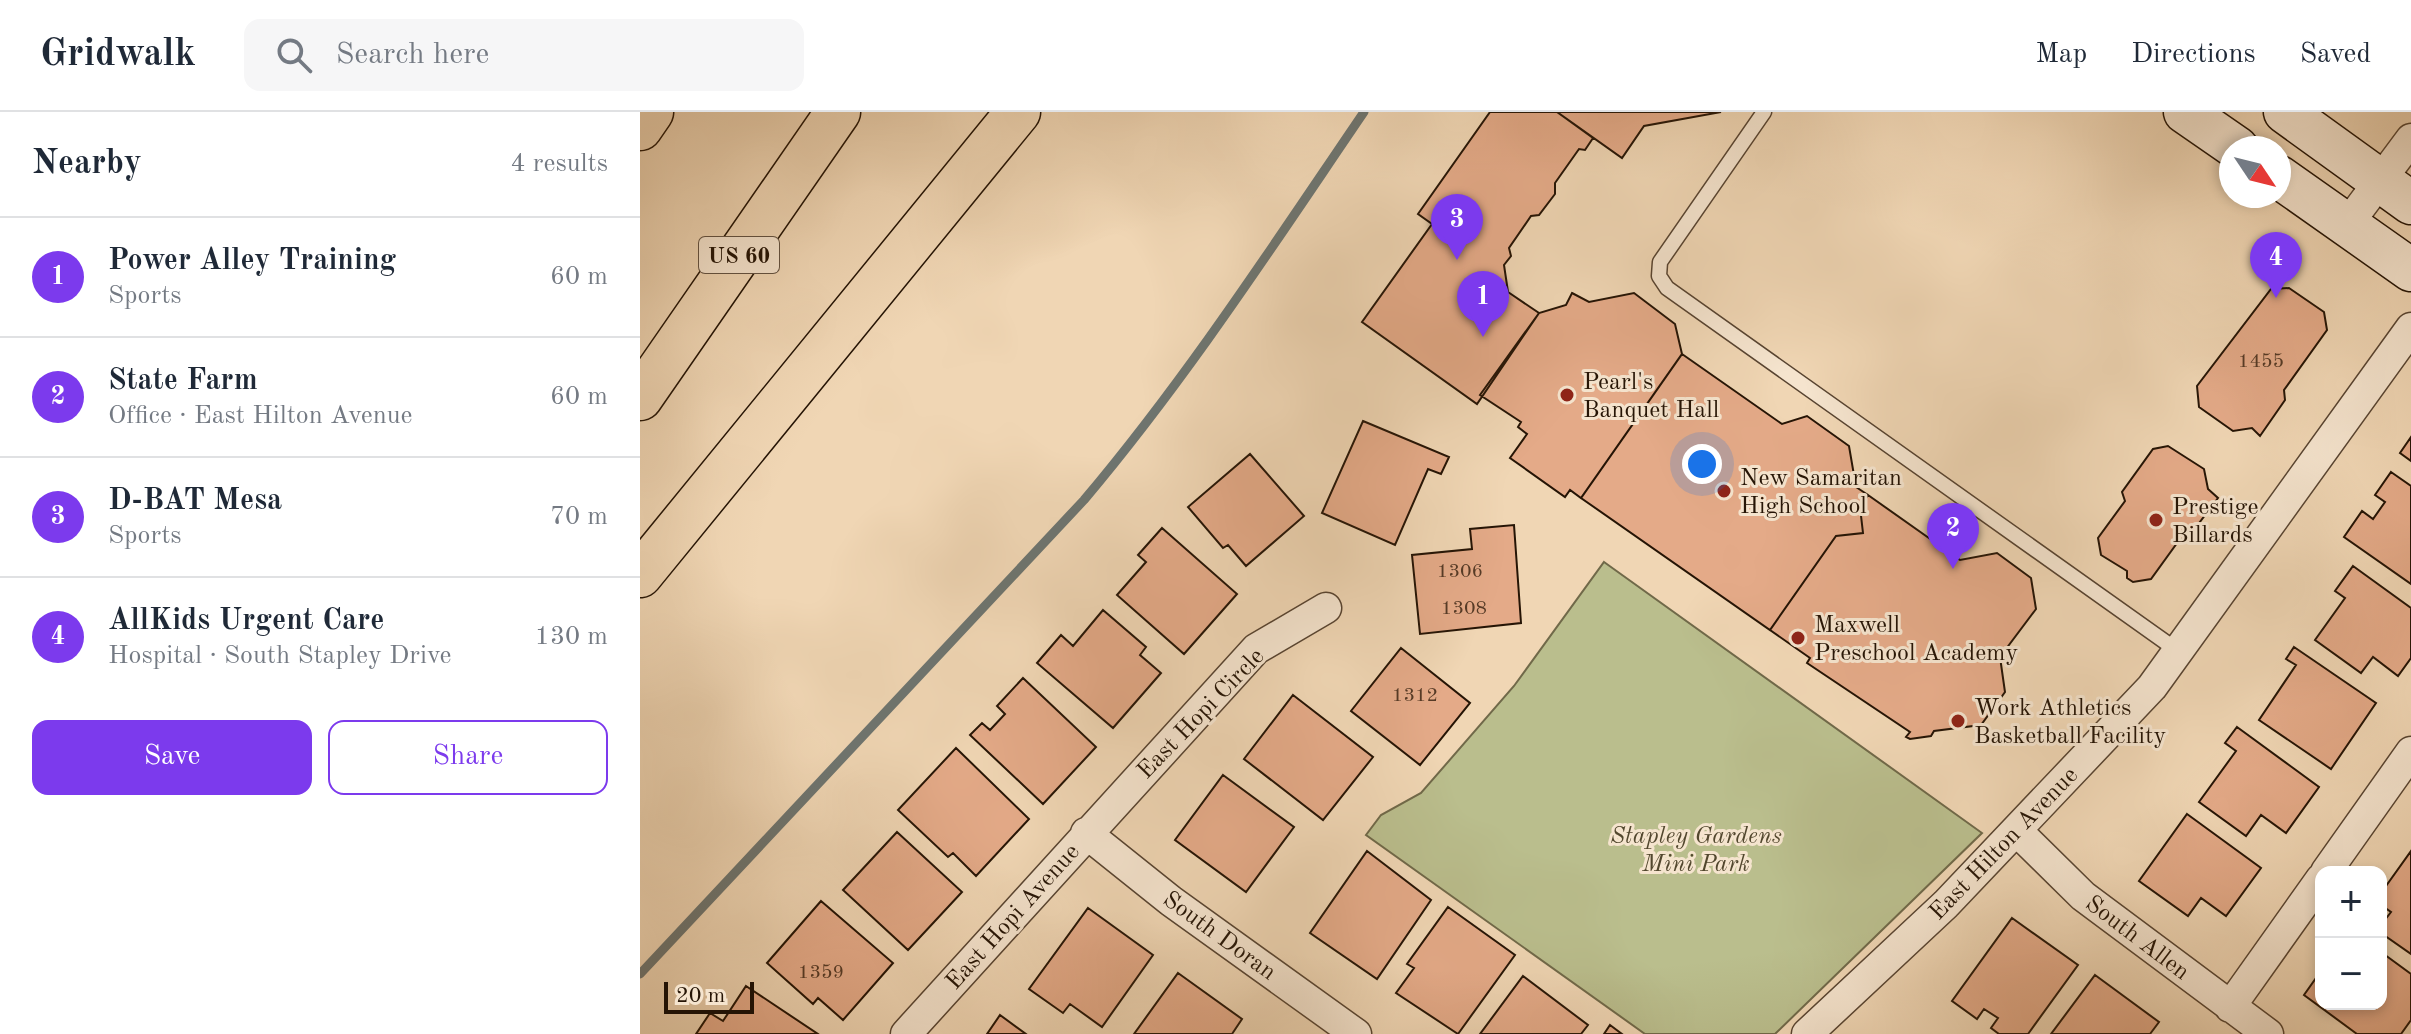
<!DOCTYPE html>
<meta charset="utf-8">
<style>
:root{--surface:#fff;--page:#f6f6f7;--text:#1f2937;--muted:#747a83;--line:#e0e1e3;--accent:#7c3aed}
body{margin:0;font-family:"Old Standard TT",serif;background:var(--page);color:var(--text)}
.controls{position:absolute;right:24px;bottom:24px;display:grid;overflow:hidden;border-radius:16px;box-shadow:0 4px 12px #0003}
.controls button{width:72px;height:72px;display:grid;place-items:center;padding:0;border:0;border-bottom:2px solid var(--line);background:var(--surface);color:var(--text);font:40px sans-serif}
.compass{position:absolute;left:1579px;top:24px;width:72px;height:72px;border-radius:50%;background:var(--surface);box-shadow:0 4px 12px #0003;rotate:125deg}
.scale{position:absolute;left:24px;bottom:20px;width:90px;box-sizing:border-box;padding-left:8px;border:4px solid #251405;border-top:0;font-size:22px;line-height:28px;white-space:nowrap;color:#251405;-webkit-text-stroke:6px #f5e4ce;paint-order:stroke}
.you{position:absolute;left:1062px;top:352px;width:28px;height:28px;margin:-20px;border:6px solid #fff;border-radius:50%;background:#1a73e8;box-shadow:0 0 0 12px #1a73e833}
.badge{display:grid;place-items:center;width:52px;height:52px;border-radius:50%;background:var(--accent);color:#fff;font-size:26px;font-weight:700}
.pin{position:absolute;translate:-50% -66px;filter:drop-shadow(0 2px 4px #0008)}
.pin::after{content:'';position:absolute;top:42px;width:28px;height:24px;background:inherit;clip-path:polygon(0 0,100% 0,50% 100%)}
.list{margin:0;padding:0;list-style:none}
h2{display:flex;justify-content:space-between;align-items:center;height:104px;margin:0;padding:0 32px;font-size:34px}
h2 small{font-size:26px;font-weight:400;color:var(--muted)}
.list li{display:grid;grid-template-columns:52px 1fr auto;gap:24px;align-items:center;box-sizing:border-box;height:120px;padding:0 32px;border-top:2px solid var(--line)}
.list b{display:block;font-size:30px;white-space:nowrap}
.list p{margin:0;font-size:26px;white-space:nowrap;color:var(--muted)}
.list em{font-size:26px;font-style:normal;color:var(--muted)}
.actions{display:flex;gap:16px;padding:24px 32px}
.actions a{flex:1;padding:18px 0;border:2px solid var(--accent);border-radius:16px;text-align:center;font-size:28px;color:var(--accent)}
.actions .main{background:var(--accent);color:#fff}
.icon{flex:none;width:44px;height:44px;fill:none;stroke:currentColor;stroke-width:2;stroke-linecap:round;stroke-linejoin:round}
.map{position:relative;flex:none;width:1771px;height:922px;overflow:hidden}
header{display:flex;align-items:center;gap:48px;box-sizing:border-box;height:112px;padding:0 40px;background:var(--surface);border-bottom:2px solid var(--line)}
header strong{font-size:38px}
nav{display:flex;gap:44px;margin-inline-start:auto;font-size:28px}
.search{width:560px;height:72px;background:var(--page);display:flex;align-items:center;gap:20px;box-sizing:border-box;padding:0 28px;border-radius:16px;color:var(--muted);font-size:30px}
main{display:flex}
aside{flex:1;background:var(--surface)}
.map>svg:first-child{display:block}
.green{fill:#babe8d;stroke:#706949;stroke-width:2}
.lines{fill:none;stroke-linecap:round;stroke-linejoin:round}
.stream{stroke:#6e7570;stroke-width:9}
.building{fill:#e4aa88;stroke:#251405;stroke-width:2}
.service-casing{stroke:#584431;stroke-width:17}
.minor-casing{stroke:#584431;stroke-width:33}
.secondary-casing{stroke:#251405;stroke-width:45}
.motorway-casing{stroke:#251405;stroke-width:47}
.service{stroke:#f5e4ce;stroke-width:14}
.minor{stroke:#f5e4ce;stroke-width:30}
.secondary{stroke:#f5e4ce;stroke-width:42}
.motorway{stroke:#f0d6b4;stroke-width:44}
.poi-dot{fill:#8f2418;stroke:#f5e4ce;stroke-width:3}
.labels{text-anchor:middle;stroke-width:6;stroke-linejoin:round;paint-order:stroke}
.number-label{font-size:20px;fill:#553a26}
.shield{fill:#f5e4ce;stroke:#635241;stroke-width:2}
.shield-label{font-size:22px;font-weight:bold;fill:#251405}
.poi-label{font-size:24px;fill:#251405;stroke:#f5e4ce;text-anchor:start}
.street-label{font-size:24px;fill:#251405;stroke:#f5e4ce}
.park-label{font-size:24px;font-style:italic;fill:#52472e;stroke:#f5e4ce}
</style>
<header>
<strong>Gridwalk</strong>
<div class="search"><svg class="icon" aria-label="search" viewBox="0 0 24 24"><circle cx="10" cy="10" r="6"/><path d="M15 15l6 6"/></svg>Search here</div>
<nav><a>Map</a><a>Directions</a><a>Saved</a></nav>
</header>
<main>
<aside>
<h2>Nearby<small>4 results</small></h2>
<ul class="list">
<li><span class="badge">1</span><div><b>Power Alley Training</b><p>Sports</p></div><em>60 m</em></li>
<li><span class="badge">2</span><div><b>State Farm</b><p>Office · East Hilton Avenue</p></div><em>60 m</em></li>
<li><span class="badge">3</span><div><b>D-BAT Mesa</b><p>Sports</p></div><em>70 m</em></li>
<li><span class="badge">4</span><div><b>AllKids Urgent Care</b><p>Hospital · South Stapley Drive</p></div><em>130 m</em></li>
</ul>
<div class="actions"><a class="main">Save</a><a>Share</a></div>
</aside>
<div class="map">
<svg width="1771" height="922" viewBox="0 0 1771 922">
<rect width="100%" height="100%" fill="#f0d6b4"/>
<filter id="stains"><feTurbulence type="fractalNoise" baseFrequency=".0025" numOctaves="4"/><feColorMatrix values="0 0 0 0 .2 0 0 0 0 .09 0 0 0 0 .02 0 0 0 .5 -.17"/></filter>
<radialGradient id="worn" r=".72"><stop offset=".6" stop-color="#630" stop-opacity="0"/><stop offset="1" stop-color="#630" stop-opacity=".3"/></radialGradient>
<!-- green -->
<path class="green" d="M 964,450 L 1342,721 L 1135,922 L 1005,922 L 726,723 L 741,703 L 781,681 L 874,574 Z"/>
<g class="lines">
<!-- stream -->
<path class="stream" d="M 0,862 L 444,388 C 547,266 634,132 724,0"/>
</g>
<!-- building -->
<path class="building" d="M 850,0 L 917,0 L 953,26 L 945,38 L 939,37 L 915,71 L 915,82 L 899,103 L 891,104 L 869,136 L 871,144 L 864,153 L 868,180 L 899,201 L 837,292 L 722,210 L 792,112 L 778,102 Z
M 917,0 L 1081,0 L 1004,14 L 982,46 Z
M 1649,176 L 1684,200 L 1687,218 L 1644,278 L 1645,288 L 1620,324 L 1612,316 L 1593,319 L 1559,295 L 1557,274 L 1631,177 Z
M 932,181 L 949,190 L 994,181 L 1035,212 L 1042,242 L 941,386 L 930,378 L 925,385 L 870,346 L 887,322 L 878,315 L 881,310 L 840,283 L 899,201 L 926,193 Z
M 1042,242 L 1142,312 L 1167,304 L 1209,334 L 1216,375 L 1228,383 L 1220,395 L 1223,421 L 1196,424 L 1130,518 L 941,386 Z
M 723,309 L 809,345 L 801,362 L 788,357 L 755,433 L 682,401 Z
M 1771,325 L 1771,349 L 1760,341 Z
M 1528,334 L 1564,357 L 1568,377 L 1578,386 L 1547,427 L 1540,427 L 1511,467 L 1493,470 L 1487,466 L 1487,459 L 1461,443 L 1458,426 L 1485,389 L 1482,380 L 1513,337 Z
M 610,342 L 664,404 L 606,454 L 588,433 L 583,436 L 548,395 Z
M 1751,360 L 1771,374 L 1771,472 L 1704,425 L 1722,399 L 1733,407 L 1745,390 L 1735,383 Z
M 1228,383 L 1320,448 L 1357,441 L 1391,466 L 1396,497 L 1360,545 L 1365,580 L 1341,613 L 1294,619 L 1291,624 L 1270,627 L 1266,625 L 1270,620 L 1167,551 L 1170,546 L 1130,518 L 1196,424 L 1223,421 L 1220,395 Z
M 874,413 L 881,511 L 780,522 L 772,443 L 832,437 L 830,417 Z
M 522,416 L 597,482 L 544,542 L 477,483 L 506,450 L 498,443 Z
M 1713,454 L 1771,496 L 1771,546 L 1758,564 L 1733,545 L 1721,561 L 1675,528 L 1705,486 L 1695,479 Z
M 463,498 L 506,535 L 500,543 L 521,561 L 473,616 L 397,551 L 421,523 L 433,534 Z
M 1654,535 L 1736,591 L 1691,657 L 1619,608 L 1656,553 L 1646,547 Z
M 761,536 L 830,591 L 780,653 L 711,599 Z
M 383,566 L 456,635 L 403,692 L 330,623 L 342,611 L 350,618 L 365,602 L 357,594 Z
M 653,583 L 733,645 L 683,708 L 604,647 Z
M 1597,615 L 1679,675 L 1646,721 L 1621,703 L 1606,724 L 1559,690 L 1596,639 L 1585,631 Z
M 316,636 L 389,707 L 336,764 L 313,741 L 308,745 L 258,698 Z
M 583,663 L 654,715 L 606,780 L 535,728 Z
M 1547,702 L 1621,756 L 1586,804 L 1561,786 L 1548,804 L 1499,769 Z
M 257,720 L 322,780 L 268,838 L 203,778 Z
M 727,739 L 791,788 L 737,867 L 670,821 Z
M 1771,739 L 1771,842 L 1741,821 L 1741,813 L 1751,800 L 1741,793 L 1741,781 Z
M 181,789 L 253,851 L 203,908 L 178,886 L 173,892 L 127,851 Z
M 808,795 L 875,843 L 818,922 L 756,881 L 774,856 L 767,852 Z
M 448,796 L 513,843 L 462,915 L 430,892 L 423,901 L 389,877 Z
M 1372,806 L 1438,853 L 1388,922 L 1359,922 L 1351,916 L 1358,906 L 1344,897 L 1337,907 L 1312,889 Z
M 1741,840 L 1771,862 L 1771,908 L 1761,922 L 1717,922 L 1664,883 L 1681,859 L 1681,892 L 1741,892 Z
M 538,861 L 602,907 L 592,922 L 494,922 Z
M 1455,863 L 1519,910 L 1510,922 L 1411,922 Z
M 883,864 L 948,913 L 941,922 L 840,922 Z
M 106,874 L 178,922 L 56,922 L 70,901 L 83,909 Z
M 360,903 L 386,922 L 347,922 Z
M 970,913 L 982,922 L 964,922 Z"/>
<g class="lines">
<defs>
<path id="service" d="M 1124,0 L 1020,150 L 1019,164 L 1027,176 L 1538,539"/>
<path id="minor" d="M 1707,113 L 1771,27
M 1377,719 L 1443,784 L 1628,922
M 446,721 L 531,789 L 716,922
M 1686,760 L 1771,640
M 1590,895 L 1681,767
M 266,922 L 616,537 L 686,496
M 1167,922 L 1306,792 L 1512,575 L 1771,216"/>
<path id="secondary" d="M 1545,0 L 1597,36
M 1645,0 L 1771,91
M 1639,65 L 1771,158"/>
<path id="motorway" d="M 0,16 L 11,0
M 0,286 L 198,0
M 0,463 L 378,0"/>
</defs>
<!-- service casing -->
<use href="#service" class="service-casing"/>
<!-- minor casing -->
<use href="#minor" class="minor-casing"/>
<!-- secondary casing -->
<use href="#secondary" class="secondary-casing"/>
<!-- motorway casing -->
<use href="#motorway" class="motorway-casing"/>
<!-- service -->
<use href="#service" class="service"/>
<!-- minor -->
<use href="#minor" class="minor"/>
<!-- secondary -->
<use href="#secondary" class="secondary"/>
<!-- motorway -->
<use href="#motorway" class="motorway"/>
</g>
<!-- markers -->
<g class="poi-dot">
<circle cx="927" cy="283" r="8"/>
<circle cx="1084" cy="379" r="8"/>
<circle cx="1516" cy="408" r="8"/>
<circle cx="1158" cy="526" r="8"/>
<circle cx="1318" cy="609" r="8"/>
</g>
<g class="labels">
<!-- number labels -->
<g class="number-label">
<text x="1621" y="255">1455</text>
<text x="820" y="465">1306</text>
<text x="824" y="502">1308</text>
<text x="775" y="589">1312</text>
<text x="181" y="866">1359</text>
</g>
<!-- shield labels -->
<rect class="shield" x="59" y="125" width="80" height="36" rx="6"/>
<g class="shield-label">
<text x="99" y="151">US 60</text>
</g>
<!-- poi labels -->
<g class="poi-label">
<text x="943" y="277">Pearl's<tspan x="943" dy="28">Banquet Hall</tspan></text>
<text x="1100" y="373">New Samaritan<tspan x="1100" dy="28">High School</tspan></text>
<text x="1532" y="402">Prestige<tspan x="1532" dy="28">Billards</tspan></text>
<text x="1174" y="520">Maxwell<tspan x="1174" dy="28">Preschool Academy</tspan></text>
<text x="1334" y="603">Work Athletics<tspan x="1334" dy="28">Basketball Facility</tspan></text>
</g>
<!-- street labels -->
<g class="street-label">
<text transform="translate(560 601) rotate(-46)" y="8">East Hopi Circle</text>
<text transform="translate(1363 731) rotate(-46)" y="8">East Hilton Avenue</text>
<text transform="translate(372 804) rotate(-48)" y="8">East Hopi Avenue</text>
<text transform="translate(580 823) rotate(36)" y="8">South Doran</text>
<text transform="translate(1498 825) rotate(37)" y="8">South Allen</text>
</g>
<!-- park labels -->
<g class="park-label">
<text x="1056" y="731">Stapley Gardens<tspan x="1056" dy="28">Mini Park</tspan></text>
</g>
</g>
<rect width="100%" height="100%" filter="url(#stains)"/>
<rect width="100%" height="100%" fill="url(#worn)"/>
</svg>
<div class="controls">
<button>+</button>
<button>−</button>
</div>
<svg class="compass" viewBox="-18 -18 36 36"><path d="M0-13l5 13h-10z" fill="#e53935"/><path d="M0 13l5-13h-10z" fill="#747a83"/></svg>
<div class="scale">20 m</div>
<div class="you"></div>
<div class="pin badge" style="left:843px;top:225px">1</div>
<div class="pin badge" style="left:1313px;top:457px">2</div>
<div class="pin badge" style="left:817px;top:148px">3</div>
<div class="pin badge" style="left:1636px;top:186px">4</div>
</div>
</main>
